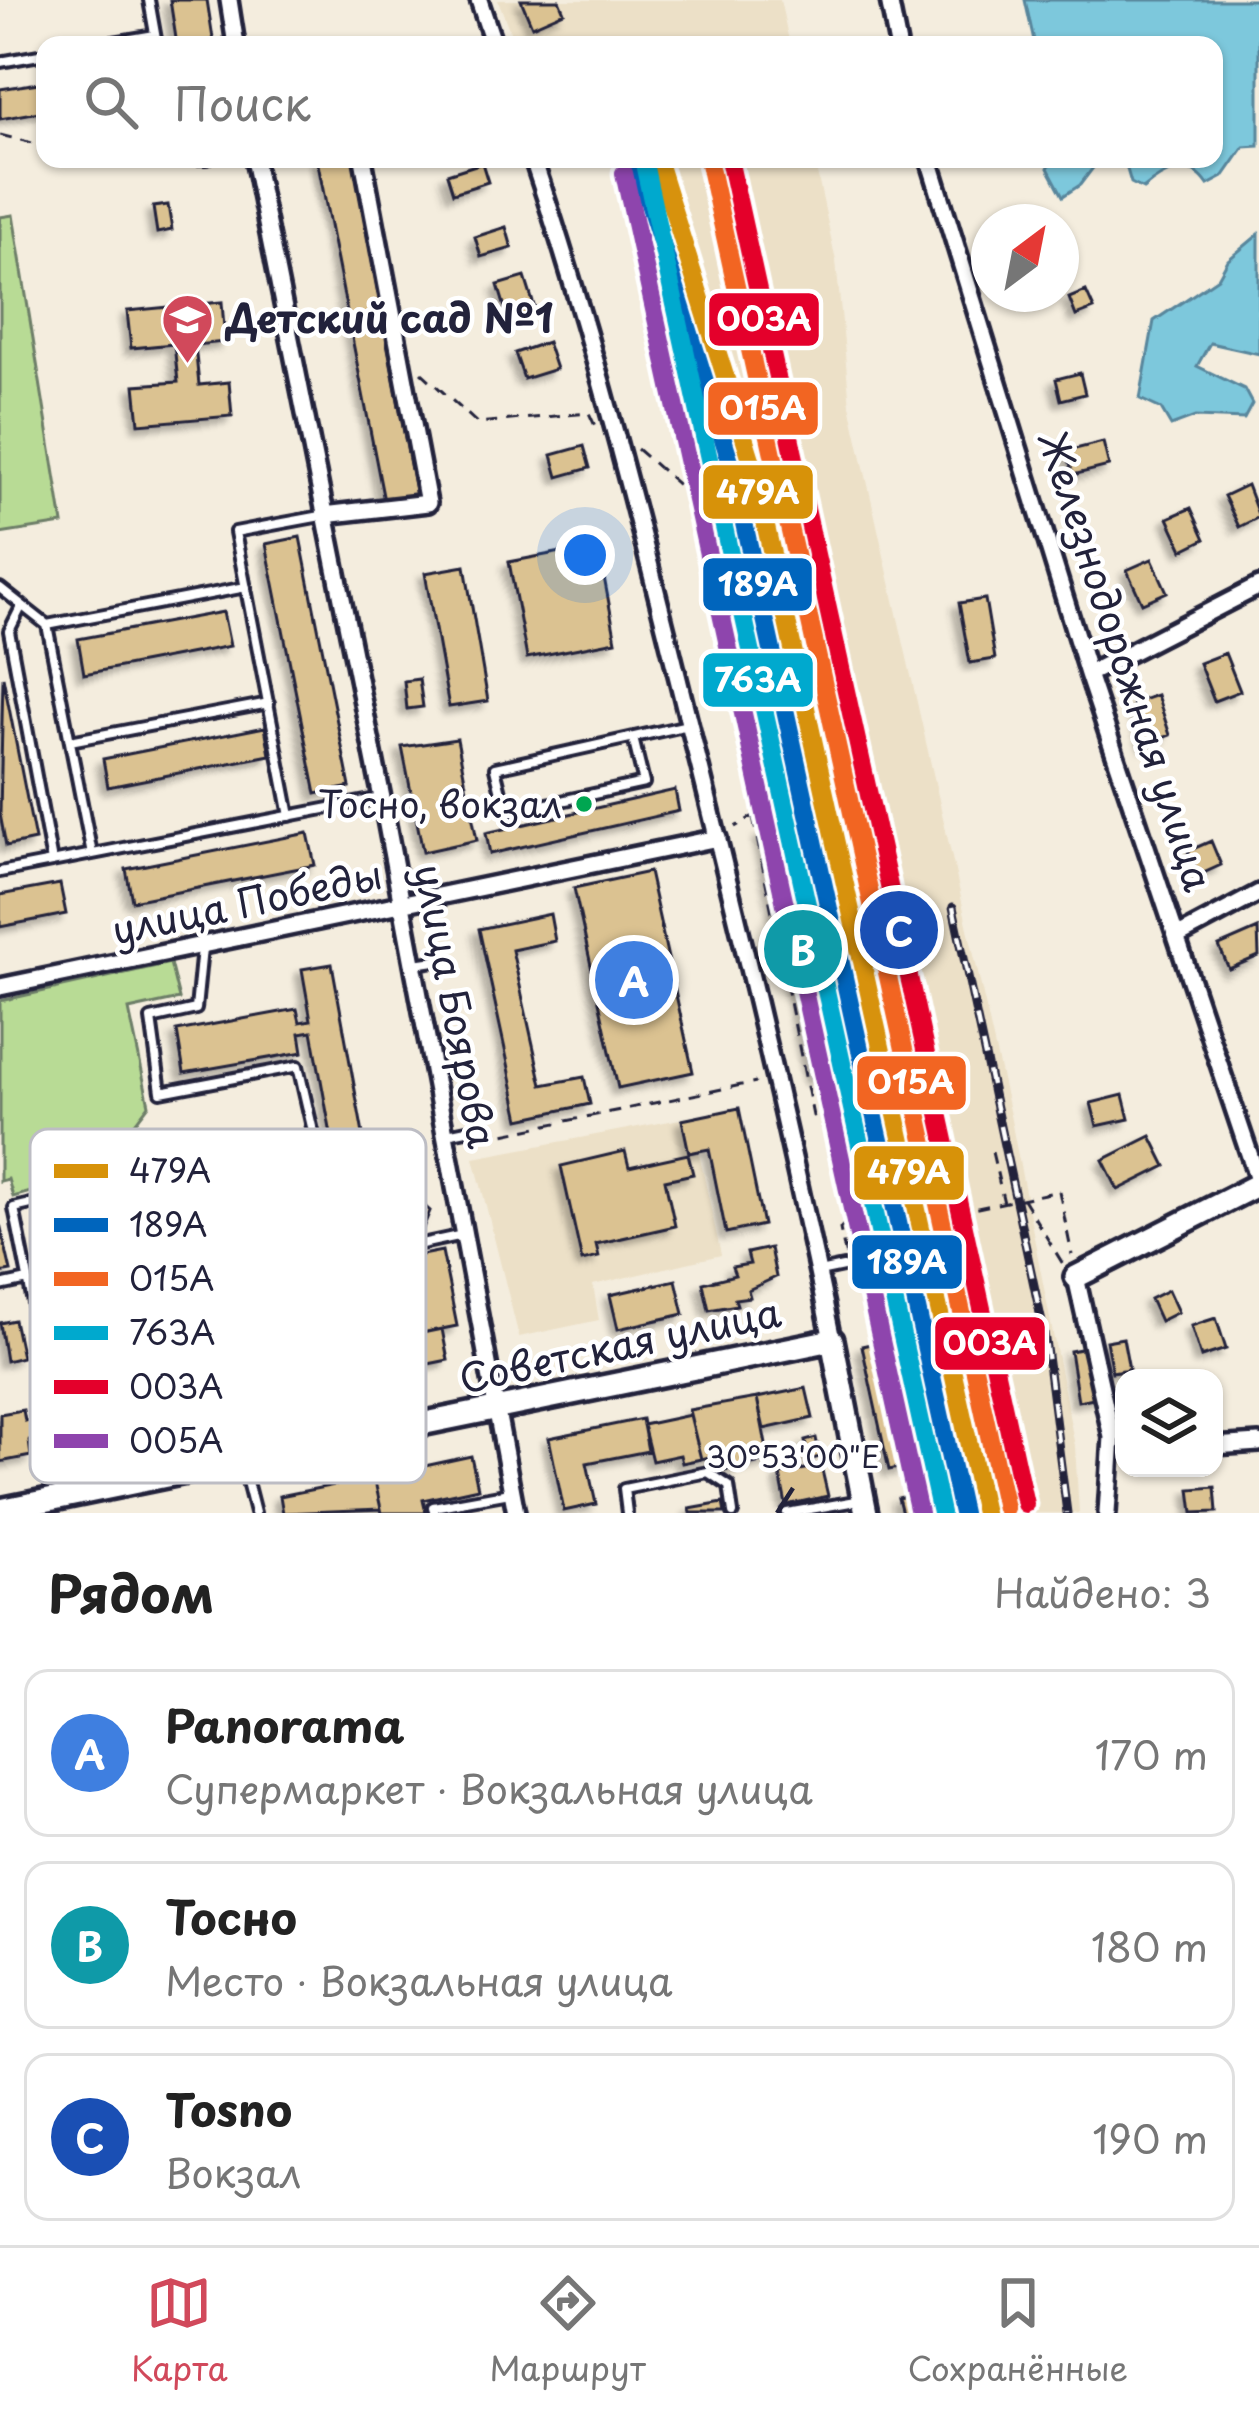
<!DOCTYPE html>
<html lang="ru">
<meta charset="utf-8">
<style>
:root{--surface:#fff;--page:#f2f2f2;--text:#222;--muted:#767676;--line:#e0e0e0;--accent:#d1495b}
body{margin:0;font-family:"Playpen Sans",sans-serif;background:var(--page);color:var(--text)}
.controls{position:absolute;right:36px;bottom:36px;display:grid;overflow:hidden;border-radius:24px;box-shadow:0 3px 9px #0004}
.controls button{width:108px;height:108px;display:grid;place-items:center;padding:0;border:0;border-bottom:3px solid var(--line);background:var(--surface);color:var(--text);font:60px sans-serif}
.compass{position:absolute;left:971px;top:204px;width:108px;height:108px;border-radius:50%;background:var(--surface);box-shadow:0 3px 9px #0004;rotate:32deg}
.you{position:absolute;left:585px;top:555px;width:42px;height:42px;margin:-30px;border:9px solid #fff;border-radius:50%;background:#1a73e8;box-shadow:0 0 0 18px #1a73e833}
.badge{display:grid;place-items:center;width:78px;height:78px;border-radius:50%;background:var(--accent);color:#fff;font-size:39px;font-weight:700}
.pin{position:absolute;translate:-50% -50%;border:6px solid #fff;box-shadow:0 3px 12px #0006}
.list{margin:0;padding:0;list-style:none}
h2{display:flex;justify-content:space-between;align-items:center;height:156px;margin:0;padding:0 48px;font-size:51px}
h2 small{font-size:39px;font-weight:400;color:var(--muted)}
.list li{display:grid;grid-template-columns:78px 1fr auto;gap:36px;align-items:center;box-sizing:border-box;height:168px;margin:0 24px 24px;padding:0 24px;border:3px solid var(--line);border-radius:24px}
.list b{display:block;font-size:45px;white-space:nowrap}
.list p{margin:0;font-size:39px;white-space:nowrap;color:var(--muted)}
.list em{font-size:39px;font-style:normal;color:var(--muted)}
.icon{flex:none;width:66px;height:66px;fill:none;stroke:currentColor;stroke-width:2;stroke-linecap:round;stroke-linejoin:round}
.map{position:relative;flex:none;width:1259px;height:1513px;overflow:hidden}
.search{position:absolute;background:var(--surface);box-shadow:0 3px 9px #0004;left:36px;right:36px;top:36px;height:132px;display:flex;align-items:center;gap:30px;box-sizing:border-box;padding:0 42px;border-radius:24px;color:var(--muted);font-size:45px}
.sheet{height:732px;background:var(--surface)}
nav{display:flex;justify-content:space-around;align-items:center;box-sizing:border-box;height:168px;border-top:3px solid var(--line);background:var(--surface);font-size:33px;color:var(--muted)}
nav a{display:grid;justify-items:center;gap:6px}
nav .on{color:var(--accent)}
.map>svg:first-child{display:block}
.built{fill:#ece0c7}
.green{fill:#b8db95;stroke:#6d7e68;stroke-width:3}
.water{fill:#7dc8dc;stroke:#59869c;stroke-width:3}
.building{fill:#dbc291;stroke:#22223b;stroke-width:3;filter:url(#shadow)}
.lines{fill:none;stroke-linecap:round;stroke-linejoin:round}
.lane-casing{stroke:#22223b;stroke-width:16}
.street-casing{stroke:#22223b;stroke-width:24}
.secondary-casing{stroke:#22223b;stroke-width:30}
.path{stroke:#22223b;stroke-width:3;stroke-dasharray:12 9;stroke-linecap:butt}
.lane{stroke:#fff;stroke-width:8}
.street{stroke:#fff;stroke-width:15}
.secondary{stroke:#fff;stroke-width:21}
.rail-casing{stroke:#22223b;stroke-width:9}
.rail{stroke:#fff;stroke-width:4.5;stroke-dasharray:14;stroke-linecap:butt}
.path-bridge{stroke:#22223b;stroke-width:3;stroke-dasharray:12 9;stroke-linecap:butt}
.rail-1-casing{stroke:#fff;stroke-width:27}
.rail-2-casing{stroke:#fff;stroke-width:27}
.rail-3-casing{stroke:#fff;stroke-width:27}
.rail-4-casing{stroke:#fff;stroke-width:27}
.rail-5-casing{stroke:#fff;stroke-width:27}
.rail-6-casing{stroke:#fff;stroke-width:27}
.rail-1{stroke:#d79209;stroke-width:18}
.rail-2{stroke:#0065bd;stroke-width:18}
.rail-3{stroke:#f26522;stroke-width:18}
.rail-4{stroke:#00a9ce;stroke-width:18}
.rail-5{stroke:#e4002b;stroke-width:18}
.rail-6{stroke:#8e44ad;stroke-width:18}
.ticks{fill:none;stroke:#22223b;stroke-width:4.5}
.bus-dot{fill:#00a651;stroke:#fff;stroke-width:4.5}
.labels{text-anchor:middle;stroke-width:9;stroke-linejoin:round;paint-order:stroke}
.bus-label{font-size:36px;fill:#22223b;stroke:#fff;text-anchor:end}
.poi-label{font-size:39px;font-weight:bold;fill:#22223b;stroke:#fff;text-anchor:start}
.street-label{font-size:39px;fill:#22223b;stroke:#fff}
.key{fill:#fff;stroke:#bdbdc4;stroke-width:3}
.key-label{font-size:33px;fill:#22223b}
.ticks-label{font-size:30px;text-anchor:middle;fill:#22223b;stroke:#fff;stroke-width:9;stroke-linejoin:round;paint-order:stroke}
.line-badge{stroke:#fff;stroke-width:4.5}
.badge-label{font-size:33px;text-anchor:middle;font-weight:bold;fill:#fff}
</style>
<div class="map">
<svg width="1259" height="1513" viewBox="0 0 1259 1513">
<defs>
<filter id="shadow"><feDropShadow dx="-6" dy="6" stdDeviation="3" flood-color="#0004"/></filter>
</defs>
<rect width="100%" height="100%" fill="#f4edde"/>
<filter id="ink" filterUnits="userSpaceOnUse"><feTurbulence type="fractalNoise" baseFrequency=".00833" numOctaves="2"/><feDisplacementMap in="SourceGraphic" scale="24" xChannelSelector="R" yChannelSelector="G"/><feConvolveMatrix kernelMatrix="1 2 1 2 8 2 1 2 1" color-interpolation-filters="sRGB"/></filter>
<g filter="url(#ink)">
<!-- built -->
<path class="built" d="M 498,0 L 780,0 L 790,45 L 515,45 Z
M 625,159 L 814,159 L 836,261 L 850,405 L 1010,1115 L 1075,1446 L 1079,1513 L 945,1513 L 939,1487 L 951,1486 L 868,1089 L 844,1093 L 840,1077 L 848,1070 L 811,1078 L 759,834 L 813,826 L 794,738 L 780,743 L 778,728 L 769,729 L 704,425 L 685,424 Z
M 691,1117 L 721,1255 L 593,1285 L 599,1320 L 519,1337 L 474,1158 Z"/>
<!-- green -->
<path class="green" d="M 13,215 L 63,524 L 0,534 L 0,217 Z
M 170,963 L 179,999 L 129,1010 L 149,1105 L 96,1174 L 13,1197 L 8,1179 L 0,1181 L 0,1001 Z"/>
<!-- water -->
<path class="water" d="M 1025,0 L 1259,0 L 1259,146 L 1244,147 L 1223,177 L 1208,185 C 1190,157 1163,172 1143,189 L 1131,183 L 1124,159 L 1214,159 L 1214,45 L 1035,45 Z
M 1053,159 L 1095,159 L 1096,164 L 1080,185 L 1063,196 L 1048,168 Z
M 1259,234 L 1259,354 L 1210,343 L 1197,366 L 1244,389 L 1252,404 L 1244,419 L 1195,417 L 1171,426 L 1161,409 L 1140,399 L 1154,321 L 1218,278 L 1228,260 Z"/>
<!-- building -->
<path class="building" d="M 170,0 L 207,0 L 214,45 L 177,45 Z
M 521,0 L 559,0 L 564,12 L 532,26 Z
M 45,82 L 45,111 L 0,119 L 0,89 Z
M 317,159 L 353,159 L 417,501 L 385,506 Z
M 482,163 L 488,182 L 453,193 L 447,174 Z
M 168,205 L 172,230 L 157,233 L 153,207 Z
M 506,227 L 512,248 L 481,257 L 475,237 Z
M 525,277 L 536,312 L 509,321 L 498,285 Z
M 1086,291 L 1094,309 L 1076,316 L 1069,298 Z
M 222,302 L 225,342 L 195,345 L 199,385 L 229,382 L 232,416 L 139,424 L 135,385 L 178,382 L 174,344 L 131,348 L 127,311 Z
M 547,342 L 556,369 L 524,379 L 515,353 Z
M 1080,373 L 1085,394 L 1061,400 L 1056,379 Z
M 1103,442 L 1109,466 L 1073,475 L 1067,451 Z
M 707,443 L 713,472 L 694,476 L 688,447 Z
M 584,446 L 590,468 L 558,477 L 552,455 Z
M 1247,485 L 1259,517 L 1239,527 L 1224,496 Z
M 1191,508 L 1205,539 L 1183,550 L 1168,518 Z
M 300,537 L 350,787 L 316,794 L 266,544 Z
M 598,545 L 616,641 L 527,658 L 509,562 Z
M 1152,559 L 1167,592 L 1142,603 L 1127,570 Z
M 465,566 L 488,701 L 449,707 L 425,573 Z
M 985,599 L 995,659 L 970,663 L 959,603 Z
M 223,612 L 230,646 L 84,674 L 78,639 Z
M 1225,653 L 1240,691 L 1214,701 L 1199,663 Z
M 3,677 L 35,840 L 6,846 L 0,814 Z
M 419,679 L 423,707 L 407,709 L 404,681 Z
M 1157,695 L 1170,735 L 1146,744 L 1133,703 Z
M 265,727 L 270,755 L 108,787 L 103,759 Z
M 457,739 L 477,840 L 423,852 L 402,747 Z
M 675,790 L 679,811 L 490,854 L 486,833 Z
M 797,826 L 849,1070 L 811,1078 L 759,834 Z
M 308,833 L 315,865 L 132,901 L 126,869 Z
M 1211,841 L 1221,865 L 1199,875 L 1188,851 Z
M 649,872 L 693,1072 L 618,1088 L 574,888 Z
M 60,884 L 66,914 L 0,927 L 0,895 Z
M 550,914 L 555,941 L 512,950 L 542,1085 L 584,1077 L 590,1104 L 520,1119 L 479,929 Z
M 1258,929 L 1259,956 L 1229,969 L 1219,946 Z
M 332,964 L 365,1145 L 334,1151 L 312,1031 L 300,1033 L 303,1052 L 184,1073 L 177,1031 L 297,1009 L 300,1022 L 311,1020 L 302,969 Z
M 858,1073 L 862,1089 L 844,1093 L 840,1077 Z
M 1123,1095 L 1129,1119 L 1097,1126 L 1091,1103 Z
M 739,1108 L 763,1225 L 726,1233 L 709,1149 L 689,1153 L 682,1120 Z
M 1151,1136 L 1166,1166 L 1118,1190 L 1103,1160 Z
M 625,1151 L 629,1167 L 688,1154 L 693,1174 L 665,1180 L 675,1226 L 596,1244 L 599,1257 L 582,1261 L 561,1166 Z
M 411,1194 L 430,1211 L 419,1238 L 344,1250 L 338,1218 L 350,1216 L 357,1203 L 369,1210 L 375,1199 L 389,1207 L 395,1196 L 407,1202 Z
M 338,1218 L 364,1345 L 442,1329 L 448,1360 L 340,1382 L 307,1224 Z
M 1,1228 L 11,1271 L 0,1273 L 0,1229 Z
M 770,1248 L 776,1277 L 748,1290 L 750,1297 L 735,1299 L 737,1305 L 709,1310 L 703,1283 L 735,1275 L 732,1267 L 750,1264 L 747,1253 Z
M 442,1251 L 457,1326 L 411,1335 L 396,1260 Z
M 676,1280 L 684,1314 L 618,1329 L 610,1295 Z
M 1168,1290 L 1178,1312 L 1160,1321 L 1150,1299 Z
M 1216,1318 L 1226,1349 L 1201,1357 L 1191,1326 Z
M 14,1320 L 22,1357 L 6,1361 L 0,1323 Z
M 906,1336 L 933,1461 L 889,1470 L 862,1346 Z
M 1123,1338 L 1129,1369 L 1112,1372 L 1106,1341 Z
M 1091,1347 L 1099,1397 L 1078,1401 L 1070,1351 Z
M 806,1388 L 813,1418 L 764,1429 L 757,1398 Z
M 757,1398 L 769,1460 L 726,1470 L 722,1454 L 701,1459 L 689,1410 Z
M 23,1410 L 25,1421 L 35,1419 L 38,1439 L 29,1441 L 31,1456 L 0,1462 L 0,1414 Z
M 690,1415 L 701,1459 L 682,1463 L 680,1455 L 652,1461 L 643,1425 Z
M 642,1419 L 648,1451 L 587,1463 L 596,1504 L 564,1511 L 549,1438 Z
M 816,1438 L 820,1457 L 809,1460 L 805,1441 Z
M 471,1456 L 478,1488 L 423,1500 L 426,1513 L 382,1513 L 374,1477 Z
M 821,1466 L 828,1496 L 786,1505 L 780,1474 Z
M 374,1477 L 381,1509 L 283,1513 L 280,1496 Z
M 939,1487 L 943,1505 L 902,1513 L 898,1498 Z
M 1215,1487 L 1217,1512 L 1193,1513 L 1190,1489 Z
M 723,1503 L 725,1513 L 691,1513 L 690,1509 Z"/>
<g class="lines">
<defs>
<path id="lane" d="M 149,0 L 157,45
M 96,45 L 155,35
M 0,62 L 45,54
M 184,159 L 207,159
M 0,588 L 47,625 L 92,854
M 22,605 L 9,631 L 52,862
M 47,625 L 246,587
M 633,738 L 644,783 L 506,813 L 495,768 L 688,725
M 70,741 L 269,703
M 290,816 L 235,532 L 321,516
M 0,872 L 381,798
M 202,948 L 196,1009 L 151,1019 L 161,1092 L 298,1066 L 315,1140
M 415,964 L 441,960
M 447,1134 L 476,1128
M 201,1195 L 283,1176 L 306,1269
M 347,1260 L 463,1235
M 819,1272 L 843,1267
M 0,1286 L 28,1280
M 128,1307 L 316,1267
M 242,1462 L 255,1513
M 71,1493 L 14,1208 L 99,1188 L 156,1426
M 435,1513 L 433,1507 L 510,1493
M 627,1513 L 624,1489 L 708,1472 L 729,1486 L 733,1513
M 787,1513 L 862,1500"/>
<path id="street" d="M 229,0 L 236,45
M 479,0 L 494,45
M 889,0 L 898,45
M 254,159 L 382,798 L 516,1513
M 533,159 C 594,340 640,525 686,711 C 738,920 789,1129 832,1340
M 929,159 L 1088,674 L 1259,1183
M 324,515 L 428,503 L 363,159
M 1088,674 L 1259,586
M 1180,935 L 1259,893
M 0,987 L 718,838
M 1076,1277 L 1112,1437 L 1107,1513
M 1214,1446 L 1259,1443"/>
<path id="secondary" d="M 1076,1277 L 1259,1184
M 0,1510 L 832,1340 L 866,1513"/>
</defs>
<!-- lane casing -->
<use href="#lane" class="lane-casing"/>
<!-- street casing -->
<use href="#street" class="street-casing"/>
<!-- secondary casing -->
<use href="#secondary" class="secondary-casing"/>
<!-- path -->
<path class="path" d="M 0,135 L 45,146
M 305,329 L 348,322
M 421,372 L 477,423 L 589,413 L 596,428
M 637,449 L 711,513 L 780,800 L 735,827
M 753,818 L 813,1116 L 832,1111 L 853,1212 L 840,1229 L 846,1257
M 484,1138 L 756,1082
M 992,1152 L 1004,1203
M 951,1161 L 961,1212
M 880,1180 L 903,1303
M 1059,1191 L 1072,1255
M 1023,1199 L 1063,1264
M 853,1234 L 857,1264"/>
<!-- lane -->
<use href="#lane" class="lane"/>
<!-- street -->
<use href="#street" class="street"/>
<!-- secondary -->
<use href="#secondary" class="secondary"/>
<defs>
<path id="rail" d="M 953,907 L 1044,1332 L 1067,1513"/>
</defs>
<!-- rail casing -->
<use href="#rail" class="rail-casing"/>
<!-- rail -->
<use href="#rail" class="rail"/>
<!-- path-bridge -->
<path class="path-bridge" d="M 853,1234 L 1059,1191"/>
<defs>
<path id="rail-1" d="M 657,159 L 751,459 L 984,1513"/>
<path id="rail-2" d="M 637,165 L 731,464 L 962,1513"/>
<path id="rail-3" d="M 708,159 L 1005,1508"/>
<path id="rail-4" d="M 645,168 L 941,1513"/>
<path id="rail-5" d="M 729,159 L 1025,1504"/>
<path id="rail-6" d="M 624,173 L 919,1513"/>
</defs>
<!-- rail-1 casing -->
<use href="#rail-1" class="rail-1-casing"/>
<!-- rail-2 casing -->
<use href="#rail-2" class="rail-2-casing"/>
<!-- rail-3 casing -->
<use href="#rail-3" class="rail-3-casing"/>
<!-- rail-4 casing -->
<use href="#rail-4" class="rail-4-casing"/>
<!-- rail-5 casing -->
<use href="#rail-5" class="rail-5-casing"/>
<!-- rail-6 casing -->
<use href="#rail-6" class="rail-6-casing"/>
<!-- rail-1 -->
<use href="#rail-1" class="rail-1"/>
<!-- rail-2 -->
<use href="#rail-2" class="rail-2"/>
<!-- rail-3 -->
<use href="#rail-3" class="rail-3"/>
<!-- rail-4 -->
<use href="#rail-4" class="rail-4"/>
<!-- rail-5 -->
<use href="#rail-5" class="rail-5"/>
<!-- rail-6 -->
<use href="#rail-6" class="rail-6"/>
</g>
</g>
<!-- ticks -->
<path class="ticks" d="M 777,1513 L 793,1488"/>
<!-- icons -->
<defs>
<symbol id="school-pin" viewBox="-11 -11 22 30"><path d="M0 17L-7.5 6A9.5 9.5 0 1 1 7.5 6Z" fill="#d1495b" stroke="#fff"/><path d="M0-5L7-2L0 1L-7-2ZM-4 1L0 2.5L4 1V4Q0 6-4 4Z" fill="#fff"/></symbol>
</defs>
<g fill-rule="evenodd">
<use href="#school-pin" x="158" y="290" width="59" height="81"/>
</g>
<!-- markers -->
<circle class="bus-dot" cx="584" cy="804" r="10"/>
<g class="labels">
<!-- bus labels -->
<g class="bus-label">
<text x="562" y="818">Тосно, вокзал</text>
</g>
<!-- poi labels -->
<g class="poi-label">
<text x="226" y="333">Детский сад №1</text>
</g>
<!-- street labels -->
<g class="street-label">
<text transform="translate(1125 661) rotate(72)" y="14">Железнодорожная улица</text>
<text transform="translate(247 903) rotate(-12)" y="14">улица Победы</text>
<text transform="translate(455 1006) rotate(79)" y="14">улица Боярова</text>
<text transform="translate(620 1346) rotate(-12)" y="14">Советская улица</text>
</g>
</g>
<!-- legend -->
<rect x="30" y="1129" width="396" height="354" rx="18" class="key"/>
<rect x="54" y="1164" width="54" height="14" fill="#d79209"/>
<rect x="54" y="1218" width="54" height="14" fill="#0065bd"/>
<rect x="54" y="1272" width="54" height="14" fill="#f26522"/>
<rect x="54" y="1326" width="54" height="14" fill="#00a9ce"/>
<rect x="54" y="1380" width="54" height="14" fill="#e4002b"/>
<rect x="54" y="1434" width="54" height="14" fill="#8e44ad"/>
<g class="key-label">
<text x="129" y="1183">479А</text>
<text x="129" y="1237">189А</text>
<text x="129" y="1291">015А</text>
<text x="129" y="1345">763А</text>
<text x="129" y="1399">003А</text>
<text x="129" y="1453">005А</text>
</g>
<g class="ticks-label">
<text x="793" y="1468">30°53'00"E</text>
</g>
<g class="line-badge">
<rect x="707" y="291" width="114" height="57" rx="12" fill="#e4002b"/>
<rect x="706" y="380" width="114" height="57" rx="12" fill="#f26522"/>
<rect x="701" y="463" width="114" height="58" rx="12" fill="#d79209"/>
<rect x="701" y="556" width="113" height="57" rx="12" fill="#0065bd"/>
<rect x="701" y="651" width="114" height="58" rx="12" fill="#00a9ce"/>
<rect x="855" y="1054" width="113" height="58" rx="12" fill="#f26522"/>
<rect x="852" y="1144" width="114" height="58" rx="12" fill="#d79209"/>
<rect x="850" y="1233" width="114" height="58" rx="12" fill="#0065bd"/>
<rect x="933" y="1315" width="114" height="57" rx="12" fill="#e4002b"/>
</g>
<g class="badge-label">
<text x="764" y="331">003А</text>
<text x="763" y="420">015А</text>
<text x="758" y="504">479А</text>
<text x="758" y="596">189А</text>
<text x="758" y="692">763А</text>
<text x="911" y="1094">015А</text>
<text x="909" y="1184">479А</text>
<text x="907" y="1274">189А</text>
<text x="990" y="1355">003А</text>
</g>
</svg>
<div class="controls">
<button><svg class="icon" aria-label="layers" viewBox="0 0 24 24"><path d="M12 4l9 5-9 5-9-5zM3 14l9 5 9-5"/></svg></button>
</div>
<svg class="compass" viewBox="-18 -18 36 36"><path d="M0-13l5 13h-10z" fill="#e53935"/><path d="M0 13l5-13h-10z" fill="#767676"/></svg>
<div class="you"></div>
<div class="pin badge" style="left:634px;top:980px;background:#3f7fe0">A</div>
<div class="pin badge" style="left:803px;top:949px;background:#0f9aa8">B</div>
<div class="pin badge" style="left:899px;top:930px;background:#1a4fb4">C</div>
<div class="search"><svg class="icon" aria-label="search" viewBox="0 0 24 24"><circle cx="10" cy="10" r="6"/><path d="M15 15l6 6"/></svg>Поиск</div>
</div>
<section class="sheet">
<h2>Рядом<small>Найдено: 3</small></h2>
<ul class="list">
<li><span class="badge" style="background:#3f7fe0">A</span><div><b>Panorama</b><p>Супермаркет · Вокзальная улица</p></div><em>170 m</em></li>
<li><span class="badge" style="background:#0f9aa8">B</span><div><b>Тосно</b><p>Место · Вокзальная улица</p></div><em>180 m</em></li>
<li><span class="badge" style="background:#1a4fb4">C</span><div><b>Tosno</b><p>Вокзал</p></div><em>190 m</em></li>
</ul>
</section>
<nav>
<a class="on"><svg class="icon" aria-label="map" viewBox="0 0 24 24"><path d="M3 6l6-2 6 2 6-2v14l-6 2-6-2-6 2zM9 4v14M15 6v14"/></svg>Карта</a>
<a><svg class="icon" aria-label="directions" viewBox="0 0 24 24"><path d="M12 3l9 9-9 9-9-9zM9 14v-3h6M13 9l2 2-2 2"/></svg>Маршрут</a>
<a><svg class="icon" aria-label="saved" viewBox="0 0 24 24"><path d="M7 4h10v16l-5-4-5 4z"/></svg>Сохранённые</a>
</nav>
